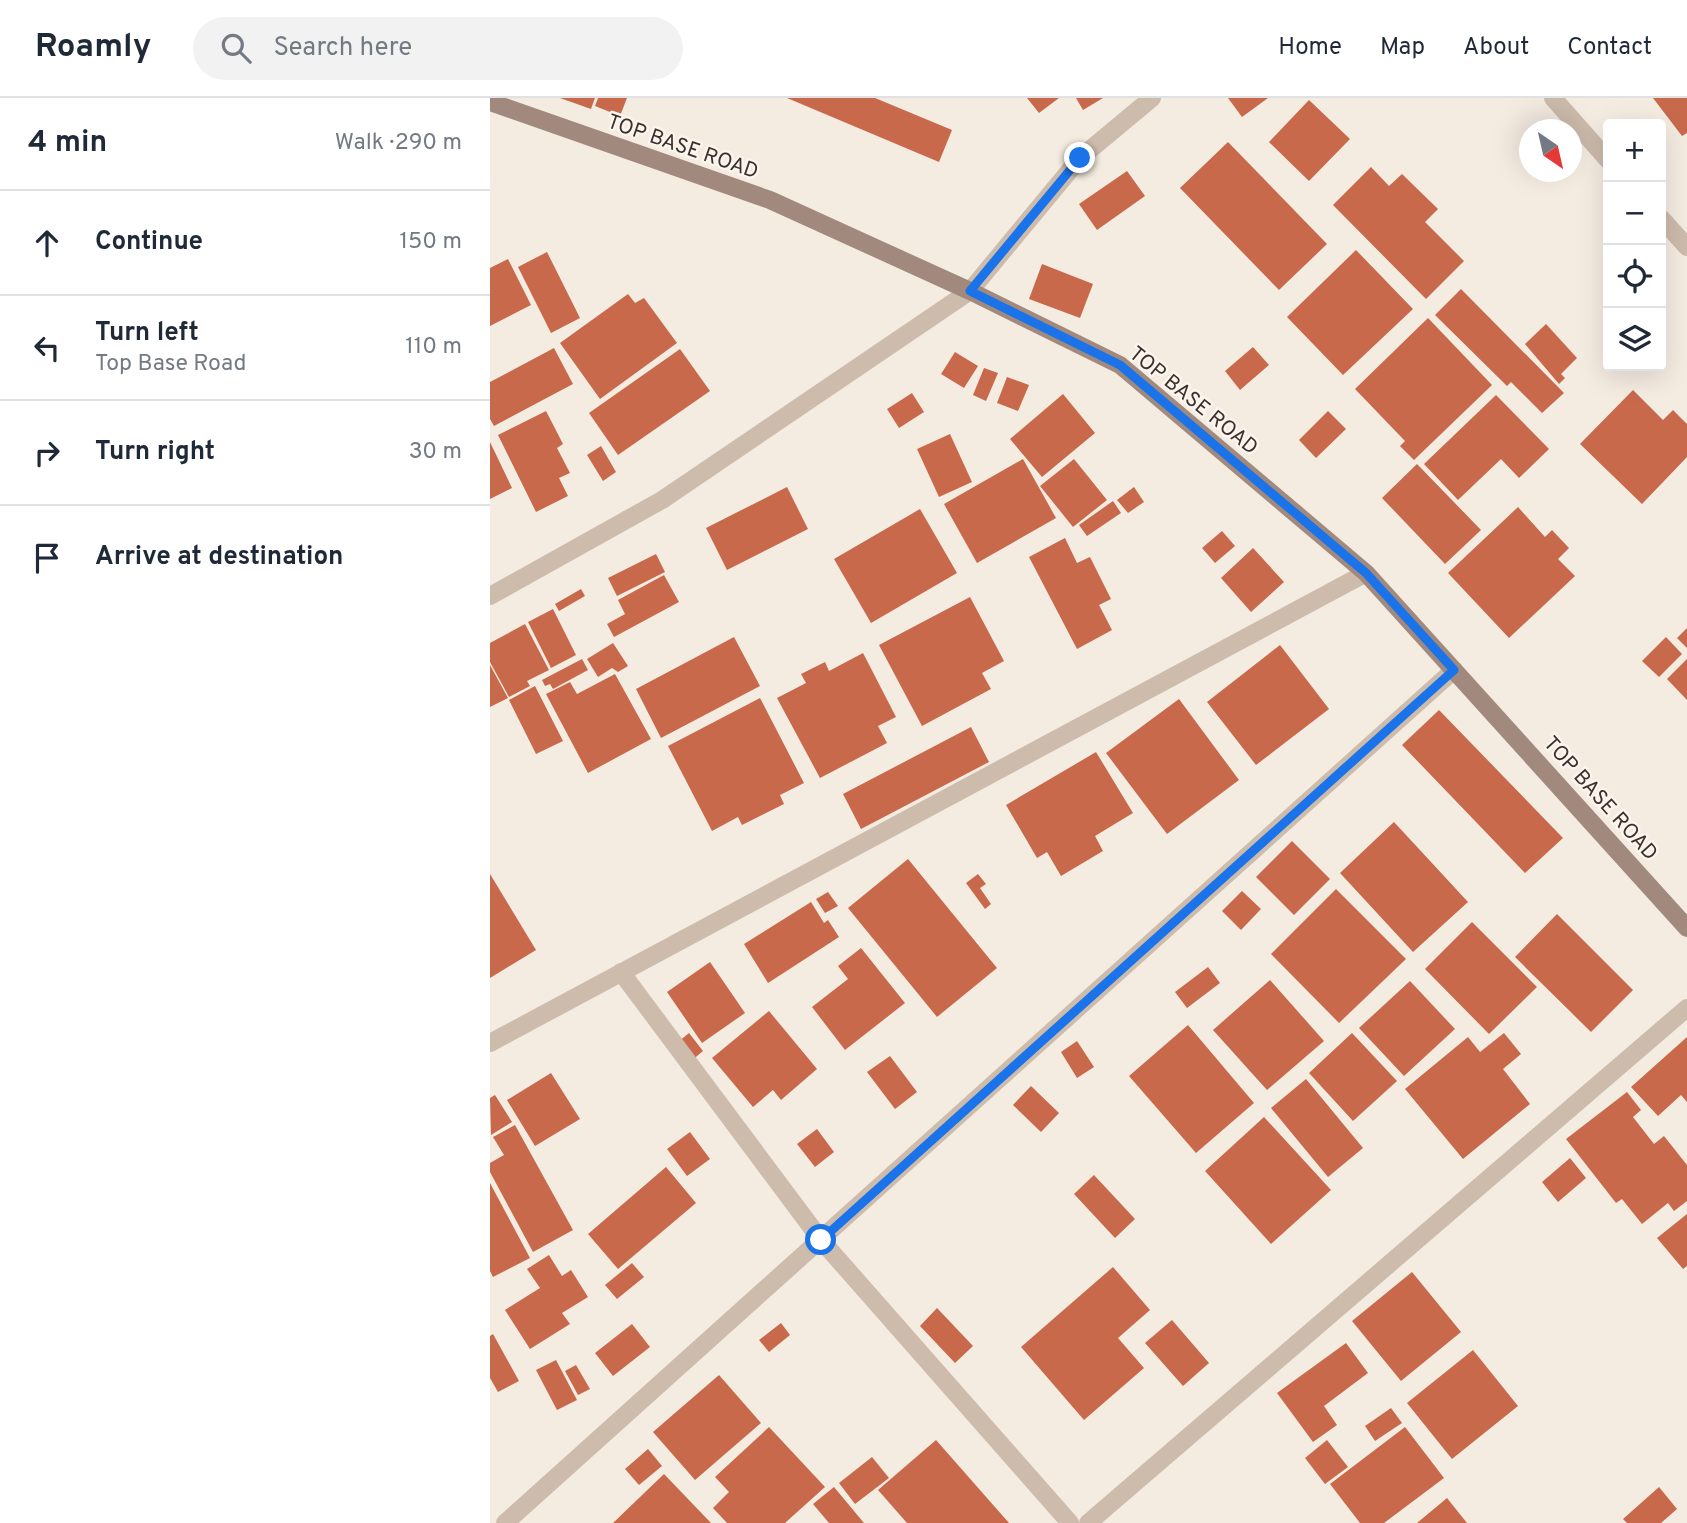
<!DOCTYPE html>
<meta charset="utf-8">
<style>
:root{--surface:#fff;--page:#f2f2f3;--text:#1f2937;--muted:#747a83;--line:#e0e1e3}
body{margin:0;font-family:Overpass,sans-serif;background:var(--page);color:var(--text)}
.controls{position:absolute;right:21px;top:21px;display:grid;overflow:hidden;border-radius:7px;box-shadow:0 7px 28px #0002}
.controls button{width:63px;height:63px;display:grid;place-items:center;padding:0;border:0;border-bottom:2px solid var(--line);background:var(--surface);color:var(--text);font:35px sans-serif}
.compass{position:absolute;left:1029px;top:21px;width:63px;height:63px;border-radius:50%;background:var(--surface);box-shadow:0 7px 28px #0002;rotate:146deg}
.stop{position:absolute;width:21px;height:21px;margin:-16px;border:5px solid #1a73e8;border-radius:50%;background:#fff}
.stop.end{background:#1a73e8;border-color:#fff;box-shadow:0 2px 7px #0008}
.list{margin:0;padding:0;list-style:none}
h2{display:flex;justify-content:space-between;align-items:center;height:91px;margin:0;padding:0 28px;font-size:30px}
h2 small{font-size:23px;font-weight:400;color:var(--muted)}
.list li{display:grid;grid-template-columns:46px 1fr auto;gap:21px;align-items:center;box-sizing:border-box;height:105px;padding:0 28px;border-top:2px solid var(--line)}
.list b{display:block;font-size:26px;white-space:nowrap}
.list p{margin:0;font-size:23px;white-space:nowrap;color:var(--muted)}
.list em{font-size:23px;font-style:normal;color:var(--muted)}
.icon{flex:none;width:38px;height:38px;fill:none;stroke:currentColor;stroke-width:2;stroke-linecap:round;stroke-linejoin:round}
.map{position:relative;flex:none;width:1197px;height:1425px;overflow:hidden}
header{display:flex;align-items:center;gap:42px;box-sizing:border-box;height:98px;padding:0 35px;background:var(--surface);border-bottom:2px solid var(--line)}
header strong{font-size:33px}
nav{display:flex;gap:38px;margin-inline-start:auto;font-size:24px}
.search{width:490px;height:63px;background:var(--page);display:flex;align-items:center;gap:18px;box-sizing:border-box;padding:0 24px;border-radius:38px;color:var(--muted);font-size:26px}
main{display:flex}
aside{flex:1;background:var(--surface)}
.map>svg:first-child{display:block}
.building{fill:#c8694b}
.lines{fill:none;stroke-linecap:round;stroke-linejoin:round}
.street{stroke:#cdbbac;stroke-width:18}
.secondary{stroke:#a18a7d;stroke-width:18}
.route{stroke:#1a73e8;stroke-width:9}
.labels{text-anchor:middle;stroke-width:5;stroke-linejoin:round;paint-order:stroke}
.street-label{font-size:21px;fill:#3b302b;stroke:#fbf5ee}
</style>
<header>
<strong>Roamly</strong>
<div class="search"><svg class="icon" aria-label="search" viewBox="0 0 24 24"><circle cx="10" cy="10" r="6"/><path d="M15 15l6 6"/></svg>Search here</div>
<nav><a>Home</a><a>Map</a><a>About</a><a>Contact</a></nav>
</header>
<main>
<aside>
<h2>4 min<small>Walk · 290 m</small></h2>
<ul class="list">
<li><svg class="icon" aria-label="ahead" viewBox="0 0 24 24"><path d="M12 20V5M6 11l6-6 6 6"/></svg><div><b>Continue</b></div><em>150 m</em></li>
<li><svg class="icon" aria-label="left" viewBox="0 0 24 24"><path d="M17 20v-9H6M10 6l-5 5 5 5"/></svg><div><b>Turn left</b><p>Top Base Road</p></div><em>110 m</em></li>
<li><svg class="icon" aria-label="right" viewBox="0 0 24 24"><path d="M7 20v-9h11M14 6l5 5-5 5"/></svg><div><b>Turn right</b></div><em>30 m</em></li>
<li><svg class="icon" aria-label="arrive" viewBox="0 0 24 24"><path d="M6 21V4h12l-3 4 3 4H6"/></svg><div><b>Arrive at destination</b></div></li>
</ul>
</aside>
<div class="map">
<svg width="1197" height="1425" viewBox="0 0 1197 1425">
<rect width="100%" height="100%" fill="#f4ebe1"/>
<!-- building -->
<path class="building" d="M 70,0 L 105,0 L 101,11 Z
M 108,0 L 137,0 L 130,18 L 105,8 Z
M 297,0 L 385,0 L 462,32 L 449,64 Z
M 537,0 L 569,0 L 549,15 Z
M 586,0 L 613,0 L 593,12 Z
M 738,0 L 778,0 L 752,19 Z
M 1163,0 L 1197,0 L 1197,35 L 1192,38 Z
M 819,2 L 860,41 L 819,83 L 779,44 Z
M 738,44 L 837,146 L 789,192 L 690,90 Z
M 881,69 L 899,88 L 912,76 L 948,111 L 935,124 L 974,163 L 936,201 L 843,107 Z
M 637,73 L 655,98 L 607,132 L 589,106 Z
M 866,152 L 923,211 L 853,277 L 797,219 Z
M 57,154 L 90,220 L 61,235 L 28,169 Z
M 18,161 L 41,207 L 0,228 L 0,170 Z
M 552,166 L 603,186 L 590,220 L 539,201 Z
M 971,191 L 1074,295 L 1052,315 L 1021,284 L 1017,288 L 945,217 Z
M 138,196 L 145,205 L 154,200 L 187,245 L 110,301 L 70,245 Z
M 938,220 L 1002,287 L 924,362 L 910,348 L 915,343 L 865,291 Z
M 1056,226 L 1087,260 L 1071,276 L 1075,280 L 1069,286 L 1035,246 Z
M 763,249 L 779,267 L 750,292 L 735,273 Z
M 64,250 L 83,286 L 4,328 L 0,321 L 0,284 Z
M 190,251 L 220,293 L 128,357 L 99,315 Z
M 465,254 L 488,268 L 474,290 L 451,276 Z
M 494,270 L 508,275 L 496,303 L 483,297 Z
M 517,279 L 539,287 L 528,313 L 507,305 Z
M 1143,292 L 1173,322 L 1183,312 L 1197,326 L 1197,359 L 1152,406 L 1090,346 Z
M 422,295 L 434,314 L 409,330 L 397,311 Z
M 573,296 L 605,335 L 552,379 L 520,341 Z
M 1006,297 L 1059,351 L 1029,380 L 1011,361 L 968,402 L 934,366 Z
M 56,313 L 73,346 L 67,350 L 80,375 L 69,380 L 78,398 L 46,414 L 8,337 Z
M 838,313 L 856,331 L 826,360 L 809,342 Z
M 460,336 L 482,384 L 449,399 L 427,351 Z
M 0,344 L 22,390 L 0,401 Z
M 111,348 L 126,374 L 113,383 L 97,357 Z
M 533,361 L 566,420 L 487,465 L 454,406 Z
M 584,361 L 617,402 L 583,429 L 550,388 Z
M 927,366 L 991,432 L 955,466 L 892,400 Z
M 297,389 L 318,431 L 237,472 L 216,430 Z
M 644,389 L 654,404 L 638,415 L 627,402 Z
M 623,403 L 631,415 L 597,438 L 589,427 Z
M 1028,409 L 1055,439 L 1062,432 L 1079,450 L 1068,461 L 1085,478 L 1019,540 L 958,475 Z
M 430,411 L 467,475 L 381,525 L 344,461 Z
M 732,433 L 745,448 L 725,465 L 712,450 Z
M 575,440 L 587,465 L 600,459 L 621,501 L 609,507 L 622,532 L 587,551 L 539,459 Z
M 763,450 L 794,484 L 761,514 L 731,480 Z
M 166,456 L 175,474 L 127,498 L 118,480 Z
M 174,477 L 189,504 L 124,539 L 117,526 L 135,516 L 128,502 Z
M 91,491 L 95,498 L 69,513 L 65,506 Z
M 480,499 L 514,563 L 492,575 L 501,591 L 432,628 L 389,547 Z
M 63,511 L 86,557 L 61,570 L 38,524 Z
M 35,526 L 59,572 L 37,583 L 40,588 L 19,599 L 0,564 L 0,545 Z
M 1197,530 L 1197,550 L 1187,540 Z
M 244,539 L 270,588 L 171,640 L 146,591 Z
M 1176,539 L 1192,556 L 1169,579 L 1152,563 Z
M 123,545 L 138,568 L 128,574 L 122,570 L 108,579 L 97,561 Z
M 790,547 L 839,611 L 766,667 L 717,604 Z
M 373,555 L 406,619 L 388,628 L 397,645 L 330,680 L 287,600 L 316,585 L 311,576 L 335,564 L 339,573 Z
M 92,561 L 98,572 L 63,591 L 60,586 L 55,588 L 52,582 Z
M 1197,561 L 1197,602 L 1177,581 Z
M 0,567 L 18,600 L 0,609 Z
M 125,576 L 161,641 L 98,675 L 56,596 L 80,584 L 87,596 Z
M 45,588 L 73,643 L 46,656 L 19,602 Z
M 270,600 L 314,685 L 290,697 L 294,706 L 252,727 L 248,719 L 222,733 L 178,648 Z
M 689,601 L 749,682 L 677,736 L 616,655 Z
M 949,612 L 1073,740 L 1035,775 L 912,647 Z
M 481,629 L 499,664 L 371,731 L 353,696 Z
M 606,654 L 643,715 L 605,738 L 613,753 L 571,778 L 557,754 L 547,760 L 516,707 Z
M 904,724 L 978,804 L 923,854 L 850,775 Z
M 802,743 L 840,781 L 804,817 L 766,779 Z
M 418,761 L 507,870 L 447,919 L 358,810 Z
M 0,776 L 46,852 L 0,880 Z
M 488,776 L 496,786 L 490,790 L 501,806 L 495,811 L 476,785 Z
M 846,791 L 916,861 L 849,925 L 781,856 Z
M 752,793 L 771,811 L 751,832 L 732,813 Z
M 338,794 L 348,808 L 335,815 L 326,801 Z
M 321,804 L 334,825 L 338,822 L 349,839 L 278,885 L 254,846 Z
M 1067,816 L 1143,892 L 1101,934 L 1025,859 Z
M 982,824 L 1047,889 L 999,936 L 935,871 Z
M 371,850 L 415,905 L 355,952 L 322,909 L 358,881 L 348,868 Z
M 220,864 L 255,915 L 212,945 L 177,894 Z
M 718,869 L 730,885 L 697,910 L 685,894 Z
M 780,882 L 834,943 L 777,992 L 723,932 Z
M 920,883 L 965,931 L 914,978 L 869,930 Z
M 279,913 L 327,971 L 291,1002 L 283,992 L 263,1009 L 222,960 Z
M 698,927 L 764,1005 L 706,1055 L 639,978 Z
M 199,935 L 213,953 L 201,963 L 187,945 Z
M 862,935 L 907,983 L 863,1023 L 819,975 Z
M 1014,935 L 1031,956 L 1013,971 L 1040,1006 L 973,1061 L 915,991 L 978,939 L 990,954 Z
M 1197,939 L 1197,1004 L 1191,997 L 1168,1018 L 1141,989 Z
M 587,943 L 604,969 L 587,980 L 571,954 Z
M 400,958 L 427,994 L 405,1011 L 377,974 Z
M 61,975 L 90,1021 L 45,1048 L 17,1002 Z
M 816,981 L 873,1050 L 838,1079 L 781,1010 Z
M 541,988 L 569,1015 L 551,1034 L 523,1007 Z
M 1137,994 L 1151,1012 L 1143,1019 L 1164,1046 L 1174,1038 L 1197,1067 L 1197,1103 L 1184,1113 L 1178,1105 L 1152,1126 L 1132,1101 L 1126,1105 L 1076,1041 Z
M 5,997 L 22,1024 L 1,1037 L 0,1000 Z
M 774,1019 L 841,1092 L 781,1146 L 715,1073 Z
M 25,1027 L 83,1132 L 43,1154 L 0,1074 L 0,1065 L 14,1057 L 3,1039 Z
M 327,1031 L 344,1054 L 325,1069 L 307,1046 Z
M 200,1034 L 220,1061 L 197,1078 L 177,1051 Z
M 1080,1060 L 1096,1080 L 1068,1104 L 1052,1084 Z
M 176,1069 L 206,1105 L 128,1171 L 98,1136 Z
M 604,1077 L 645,1121 L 625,1140 L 584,1096 Z
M 0,1085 L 40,1160 L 3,1179 L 0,1173 Z
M 1197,1116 L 1197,1168 L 1193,1171 L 1167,1140 Z
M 59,1157 L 72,1178 L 81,1172 L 98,1199 L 72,1215 L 80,1226 L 40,1251 L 15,1212 L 50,1190 L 37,1171 Z
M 142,1165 L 154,1179 L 127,1201 L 115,1187 Z
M 623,1169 L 660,1212 L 628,1240 L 654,1270 L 594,1322 L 531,1249 Z
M 922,1174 L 971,1234 L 911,1283 L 862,1223 Z
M 447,1210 L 483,1248 L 465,1265 L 430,1228 Z
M 682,1222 L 719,1265 L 693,1288 L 655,1245 Z
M 291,1225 L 300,1237 L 279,1254 L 269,1242 Z
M 142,1226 L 160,1249 L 123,1278 L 105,1255 Z
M 3,1236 L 29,1283 L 8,1294 L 0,1280 L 0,1238 Z
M 856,1245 L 878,1275 L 834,1308 L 847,1327 L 823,1344 L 787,1295 Z
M 983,1252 L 1028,1308 L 962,1361 L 917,1305 Z
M 66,1262 L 87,1302 L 67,1312 L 46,1272 Z
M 86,1267 L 100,1291 L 88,1297 L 75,1273 Z
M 229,1277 L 271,1325 L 205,1382 L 163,1334 Z
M 901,1310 L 912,1325 L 885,1343 L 875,1328 Z
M 279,1329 L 335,1389 L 295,1425 L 237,1425 L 223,1410 L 239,1394 L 225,1379 Z
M 915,1329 L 954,1380 L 894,1425 L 870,1425 L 840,1386 Z
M 446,1342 L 519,1425 L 417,1425 L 388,1392 Z
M 837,1342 L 858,1369 L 835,1386 L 815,1360 Z
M 158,1351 L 172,1368 L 149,1387 L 135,1371 Z
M 382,1359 L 399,1380 L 365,1406 L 349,1385 Z
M 174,1376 L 221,1425 L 123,1425 Z
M 344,1389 L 374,1425 L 339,1425 L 323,1406 Z
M 1169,1389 L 1187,1411 L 1171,1425 L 1137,1425 L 1133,1421 Z
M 957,1400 L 977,1425 L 927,1425 Z"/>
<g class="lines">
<!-- street -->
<path class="street" d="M 1063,0 L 1118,62
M 1171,120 L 1197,149
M 0,498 L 172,402 L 480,193 L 590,60 L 662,0
M 131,874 L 331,1142 L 580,1425
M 0,945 L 876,475
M 15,1425 L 964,572
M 598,1425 L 1197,910"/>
<!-- secondary -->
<path class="secondary" d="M 0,4 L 280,102 L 480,193 L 630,267 L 876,475 L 1197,830"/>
</g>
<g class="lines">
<!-- route -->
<path class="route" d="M 331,1142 L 964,572 L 876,475 L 630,267 L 480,193 L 590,60"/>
</g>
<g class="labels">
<!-- street labels -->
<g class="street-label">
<text transform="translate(193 48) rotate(19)" y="7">TOP BASE ROAD</text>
<text transform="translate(704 302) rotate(39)" y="7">TOP BASE ROAD</text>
<text transform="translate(1111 700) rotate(48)" y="7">TOP BASE ROAD</text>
</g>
</g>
</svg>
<div class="controls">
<button>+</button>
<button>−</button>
<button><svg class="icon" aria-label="locate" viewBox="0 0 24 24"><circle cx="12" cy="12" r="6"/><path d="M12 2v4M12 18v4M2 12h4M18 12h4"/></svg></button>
<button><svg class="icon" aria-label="layers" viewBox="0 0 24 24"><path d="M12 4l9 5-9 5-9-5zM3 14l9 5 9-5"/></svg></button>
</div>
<svg class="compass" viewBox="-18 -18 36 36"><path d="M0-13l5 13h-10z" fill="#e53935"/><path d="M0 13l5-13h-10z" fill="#747a83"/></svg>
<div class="stop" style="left:331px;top:1142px"></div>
<div class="stop end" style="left:590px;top:60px"></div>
</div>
</main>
